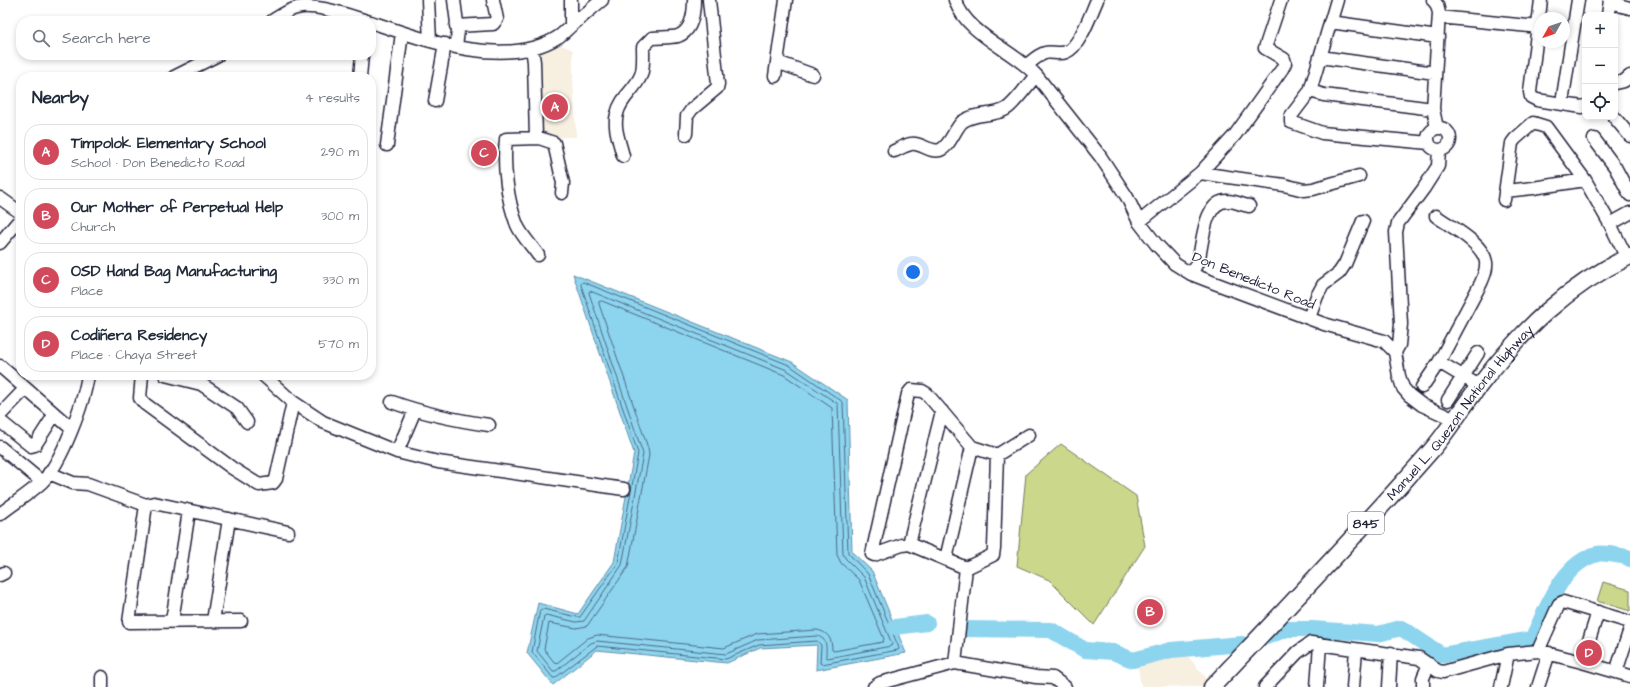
<!DOCTYPE html>
<meta charset="utf-8">
<style>
:root{--surface:#fff;--page:#f2f2f3;--text:#1f2937;--muted:#747a83;--line:#e0e1e3;--accent:#d1495b}
body{margin:0;font-family:"Architects Daughter",sans-serif;background:var(--page);color:var(--text)}
.controls{position:absolute;right:12px;top:12px;display:grid;overflow:hidden;border-radius:8px;box-shadow:0 2px 6px #0003}
.controls button{width:36px;height:36px;display:grid;place-items:center;padding:0;border:0;border-bottom:1px solid var(--line);background:var(--surface);color:var(--text);font:20px sans-serif}
.compass{position:absolute;left:1534px;top:12px;width:36px;height:36px;border-radius:50%;background:var(--surface);box-shadow:0 2px 6px #0003;rotate:230deg}
.you{position:absolute;left:913px;top:272px;width:14px;height:14px;margin:-10px;border:3px solid #fff;border-radius:50%;background:#1a73e8;box-shadow:0 0 0 6px #1a73e833}
.badge{display:grid;place-items:center;width:26px;height:26px;border-radius:50%;background:var(--accent);color:#fff;font-size:13px;font-weight:700}
.pin{position:absolute;translate:-50% -50%;border:2px solid #fff;box-shadow:0 1px 4px #0006}
.list{margin:0;padding:0;list-style:none}
h2{display:flex;justify-content:space-between;align-items:center;height:52px;margin:0;padding:0 16px;font-size:17px}
h2 small{font-size:13px;font-weight:400;color:var(--muted)}
.list li{display:grid;grid-template-columns:26px 1fr auto;gap:12px;align-items:center;box-sizing:border-box;height:56px;margin:0 8px 8px;padding:0 8px;border:1px solid var(--line);border-radius:16px}
.list b{display:block;font-size:15px;white-space:nowrap}
.list p{margin:0;font-size:13px;white-space:nowrap;color:var(--muted)}
.list em{font-size:13px;font-style:normal;color:var(--muted)}
.icon{flex:none;width:22px;height:22px;fill:none;stroke:currentColor;stroke-width:2;stroke-linecap:round;stroke-linejoin:round}
.map{position:relative;flex:none;width:1630px;height:687px;overflow:hidden}
.search{position:absolute;background:var(--surface);box-shadow:0 2px 6px #0003;left:16px;top:16px;width:360px;height:44px;display:flex;align-items:center;gap:10px;box-sizing:border-box;padding:0 14px;border-radius:16px;color:var(--muted);font-size:15px}
.panel{position:absolute;background:var(--surface);box-shadow:0 2px 6px #0003;left:16px;top:72px;width:360px;height:308px;border-radius:16px}
.map>svg:first-child{display:block}
.built{fill:#f7efe0}
.green{fill:#cbd78a;stroke:#767c62}
.water{fill:#8dd4ee;stroke:#628da6}
.lines{fill:none;stroke-linecap:round;stroke-linejoin:round}
.shore{stroke:#4d6983;stroke-width:1}
.river{stroke:#8dd4ee;stroke-width:16}
.minor-casing{stroke:#22223b;stroke-width:15}
.major-casing{stroke:#22223b;stroke-width:19}
.minor{stroke:#fff;stroke-width:12}
.major{stroke:#fff;stroke-width:16}
.labels{text-anchor:middle;stroke-width:3;stroke-linejoin:round;paint-order:stroke}
.shield{fill:#fff;stroke:#646476;stroke-width:1}
.shield-label{font-size:13px;font-weight:bold;fill:#22223b}
.street-label{font-size:14px;fill:#22223b;stroke:#fff}
</style>
<div class="map">
<svg width="1630" height="687" viewBox="0 0 1630 687">
<rect width="100%" height="100%" fill="#fff"/>
<filter id="ink" filterUnits="userSpaceOnUse"><feTurbulence type="fractalNoise" baseFrequency=".025" numOctaves="2"/><feDisplacementMap in="SourceGraphic" scale="8" xChannelSelector="R" yChannelSelector="G"/><feConvolveMatrix kernelMatrix="1 2 1 2 8 2 1 2 1" color-interpolation-filters="sRGB"/></filter>
<g filter="url(#ink)">
<!-- built -->
<path class="built" d="M 559,44 L 573,50 L 573,77 L 576,137 L 538,137 L 534,53 Z
M 1184,652 L 1208,680 L 1201,687 L 1141,686 L 1137,661 Z"/>
<!-- green -->
<path class="green" d="M 1061,444 L 1136,496 L 1145,546 L 1094,625 L 1049,580 L 1017,566 L 1026,474 Z
M 1603,582 L 1630,590 L 1630,611 L 1597,601 Z"/>
<!-- water -->
<path class="water" d="M 573,274 L 792,362 L 848,400 L 852,552 L 872,571 L 906,653 L 816,670 L 817,645 L 760,648 L 727,663 L 597,650 L 553,685 L 527,653 L 538,603 L 578,614 L 614,562 L 634,453 Z"/>
<g class="lines">
<!-- shore -->
<path class="shore" d="M 583,282 L 789,365 L 843,402 L 848,553 L 868,574 L 899,648 L 898,650 L 822,664 L 820,663 L 821,645 L 817,641 L 759,645 L 726,659 L 597,646 L 555,678 L 553,678 L 532,652 L 540,610 L 543,609 L 577,617 L 580,617 L 618,563 L 638,453 L 581,285 Z
M 590,291 L 787,370 L 838,404 L 843,554 L 846,559 L 864,577 L 892,644 L 891,646 L 828,658 L 826,657 C 826,647 828,639 817,636 L 758,640 L 726,654 L 597,641 L 591,643 L 556,671 L 553,671 L 537,651 L 544,616 L 546,615 L 576,622 L 584,621 L 622,565 L 643,454 L 589,293 Z
M 602,301 L 784,375 L 832,408 L 837,555 L 841,563 L 859,580 L 884,639 L 883,642 L 834,651 L 832,650 C 832,639 828,632 817,630 L 757,634 L 724,648 L 597,635 L 588,638 L 557,663 L 554,662 L 544,649 L 549,623 L 576,628 L 587,626 L 628,567 L 649,455 L 648,448 L 599,304 L 599,302 Z"/>
<!-- river -->
<path class="river" d="M 895,627 L 927,623
M 961,629 L 1051,630 L 1085,650 L 1113,652 L 1133,660 L 1171,650 L 1242,644
M 1266,637 L 1287,629 L 1313,629 L 1378,634 L 1401,628 L 1442,655 L 1532,639 C 1547,609 1561,564 1597,554 C 1603,552 1620,556 1627,557 L 1630,559"/>
<defs>
<path id="minor" d="M 428,0 L 430,41
M 454,0 L 458,31 L 456,46
M 955,0 C 967,35 1012,49 1036,75 L 1100,156 L 1127,197 L 1139,222 L 1156,244 L 1175,264 L 1191,274 L 1217,284 L 1324,324 L 1384,341 L 1395,352 L 1399,376 L 1403,388 L 1409,395 L 1422,405 L 1455,420
M 1337,0 L 1310,91 L 1291,116 L 1291,122 L 1322,133 L 1429,143
M 1433,0 L 1437,5 L 1439,13 L 1433,109 L 1437,128
M 1541,0 L 1530,92 L 1531,97 L 1537,100 L 1582,107 L 1585,106
M 1612,0 L 1622,6 L 1630,8
M 1608,15 L 1610,0
M 1439,17 L 1539,27
M 272,21 C 280,16 288,10 297,8 C 314,3 350,16 367,21
M 371,22 C 424,40 506,70 558,37 C 563,34 567,29 572,25 C 582,17 592,8 602,0
M 1330,22 L 1438,37
M 456,26 L 493,24 L 497,19 L 493,0
M 571,26 L 571,0
M 532,48 L 534,62 L 536,138
M 1320,57 L 1435,73
M 777,62 L 813,75
M 1027,65 C 1032,61 1038,55 1045,53 C 1051,51 1059,55 1066,52 C 1080,47 1091,13 1097,0
M 775,76 L 786,0
M 174,77 L 218,55
M 360,77 L 362,55
M 1615,83 L 1624,81 L 1630,76
M 1310,91 L 1324,95 L 1433,109
M 435,101 L 445,44
M 1562,103 L 1578,0
M 1614,117 L 1630,136
M1428 139a11 11 0 1 1 22 0a11 11 0 1 1-22 0Z
M 686,134 L 687,116 L 692,109 L 717,88 L 718,84 L 709,0
M 1594,139 L 1615,167 L 1630,195
M 387,145 L 402,33
M 894,151 C 899,149 905,145 911,144 C 921,142 929,153 940,150 C 950,146 954,130 962,122 C 975,112 992,117 1006,109 C 1014,104 1029,84 1036,75
M 623,156 C 620,143 613,127 617,114 C 620,98 635,90 641,75 C 644,67 643,55 643,47 L 652,38 C 660,37 670,38 678,36 C 692,31 694,12 694,0
M 1200,173 L 1284,185 L 1304,190 L 1313,189 L 1359,176
M 1505,191 L 1533,188 L 1585,180
M 0,198 L 21,213
M 1504,200 L 1512,143 L 1515,139 L 1533,123 L 1546,127 L 1585,180 L 1610,224 L 1627,258
M 1139,222 L 1200,173 L 1235,135 L 1282,69 L 1285,63 L 1284,59 L 1265,48 L 1281,0
M 1610,224 L 1630,213
M 0,243 L 21,218
M 538,255 C 532,246 521,235 517,225 C 507,200 503,165 506,139 L 539,138 L 554,143 L 563,183 L 562,193
M 1191,274 C 1194,268 1198,263 1199,257 C 1203,242 1204,200 1228,201 C 1235,201 1242,205 1249,206
M 1309,318 L 1317,296 L 1323,285 L 1339,273 L 1345,264 L 1363,221
M 1395,352 L 1399,345 L 1401,324 L 1396,232 L 1398,223 L 1424,188 L 1438,166 L 1439,150
M 1439,362 L 1479,386
M 0,366 L 72,429
M 142,375 L 140,398 L 145,404 L 232,468 L 259,485 L 273,483 L 276,479 L 293,402
M 165,375 L 201,384 L 237,408 L 247,422
M 263,375 L 293,402 L 323,422 L 397,452 L 438,462 L 624,489
M 1422,387 L 1439,362 L 1481,283 C 1484,276 1487,269 1486,262 C 1483,243 1451,227 1436,216
M 1448,400 L 1478,353
M 392,402 C 425,414 454,420 489,425
M 0,415 L 25,389
M 0,421 L 31,446 L 35,445 L 55,414
M 0,447 L 42,482
M 397,452 L 415,410
M 997,455 L 994,548 L 993,555 L 966,568 L 909,544 L 902,545 L 874,555 L 872,554 L 908,394 L 911,390 L 922,391 L 927,394 L 972,447 L 997,455 L 1029,435
M 49,473 L 73,483 L 88,484 L 146,505 L 154,503 L 288,532
M 146,505 L 129,622 L 241,621
M 0,514 C 14,503 29,494 42,482 C 62,463 84,402 88,375
M 909,544 L 942,411
M 946,559 L 972,447
M 0,575 L 4,573
M 172,621 L 189,511
M 213,621 L 229,519
M 1538,651 L 1559,604 L 1563,602 L 1630,622
M 1582,662 L 1598,612
M 955,663 L 966,568
M 1616,672 L 1630,629
M 102,677 L 102,687
M 874,687 L 880,683 L 955,663 L 1036,677 L 1053,678 L 1065,687
M 1265,687 L 1298,652 L 1311,643 L 1419,658 L 1438,671 L 1443,672 L 1508,654 L 1538,651 L 1582,662 L 1630,676
M 1317,687 L 1320,644
M 1353,687 L 1356,650
M 1389,687 L 1391,653
M 1423,687 L 1423,678 L 1429,664
M 1501,687 L 1508,654
M 1538,687 L 1549,653"/>
<g id="major">
<path id="s1" d="M 1212,687 C 1285,610 1359,533 1429,453 C 1448,432 1462,407 1480,385 C 1523,329 1566,287 1630,256"/>
</g>
</defs>
<!-- minor casing -->
<use href="#minor" class="minor-casing"/>
<!-- major casing -->
<use href="#major" class="major-casing"/>
<!-- minor -->
<use href="#minor" class="minor"/>
<!-- major -->
<use href="#major" class="major"/>
</g>
</g>
<g class="labels">
<!-- shield labels -->
<rect class="shield" x="1348" y="512" width="36" height="22" rx="3"/>
<g class="shield-label">
<text x="1366" y="528">845</text>
</g>
<!-- street labels -->
<g class="street-label">
<text transform="translate(1254 280) rotate(22)" y="5">Don Benedicto Road</text>
<text dy="5" stroke="none"><textPath href="#s1" startOffset="370">Manuel L. Quezon National Highway</textPath></text>
</g>
</g>
</svg>
<div class="controls">
<button>+</button>
<button>−</button>
<button><svg class="icon" aria-label="locate" viewBox="0 0 24 24"><circle cx="12" cy="12" r="6"/><path d="M12 2v4M12 18v4M2 12h4M18 12h4"/></svg></button>
</div>
<svg class="compass" viewBox="-18 -18 36 36"><path d="M0-13l5 13h-10z" fill="#e53935"/><path d="M0 13l5-13h-10z" fill="#747a83"/></svg>
<div class="you"></div>
<div class="pin badge" style="left:555px;top:107px">A</div>
<div class="pin badge" style="left:1150px;top:612px">B</div>
<div class="pin badge" style="left:484px;top:153px">C</div>
<div class="pin badge" style="left:1589px;top:653px">D</div>
<div class="search"><svg class="icon" aria-label="search" viewBox="0 0 24 24"><circle cx="10" cy="10" r="6"/><path d="M15 15l6 6"/></svg>Search here</div>
<section class="panel">
<h2>Nearby<small>4 results</small></h2>
<ul class="list">
<li><span class="badge">A</span><div><b>Timpolok Elementary School</b><p>School · Don Benedicto Road</p></div><em>290 m</em></li>
<li><span class="badge">B</span><div><b>Our Mother of Perpetual Help</b><p>Church</p></div><em>300 m</em></li>
<li><span class="badge">C</span><div><b>OSD Hand Bag Manufacturing</b><p>Place</p></div><em>330 m</em></li>
<li><span class="badge">D</span><div><b>Codiñera Residency</b><p>Place · Chaya Street</p></div><em>570 m</em></li>
</ul>
</section>
</div>
